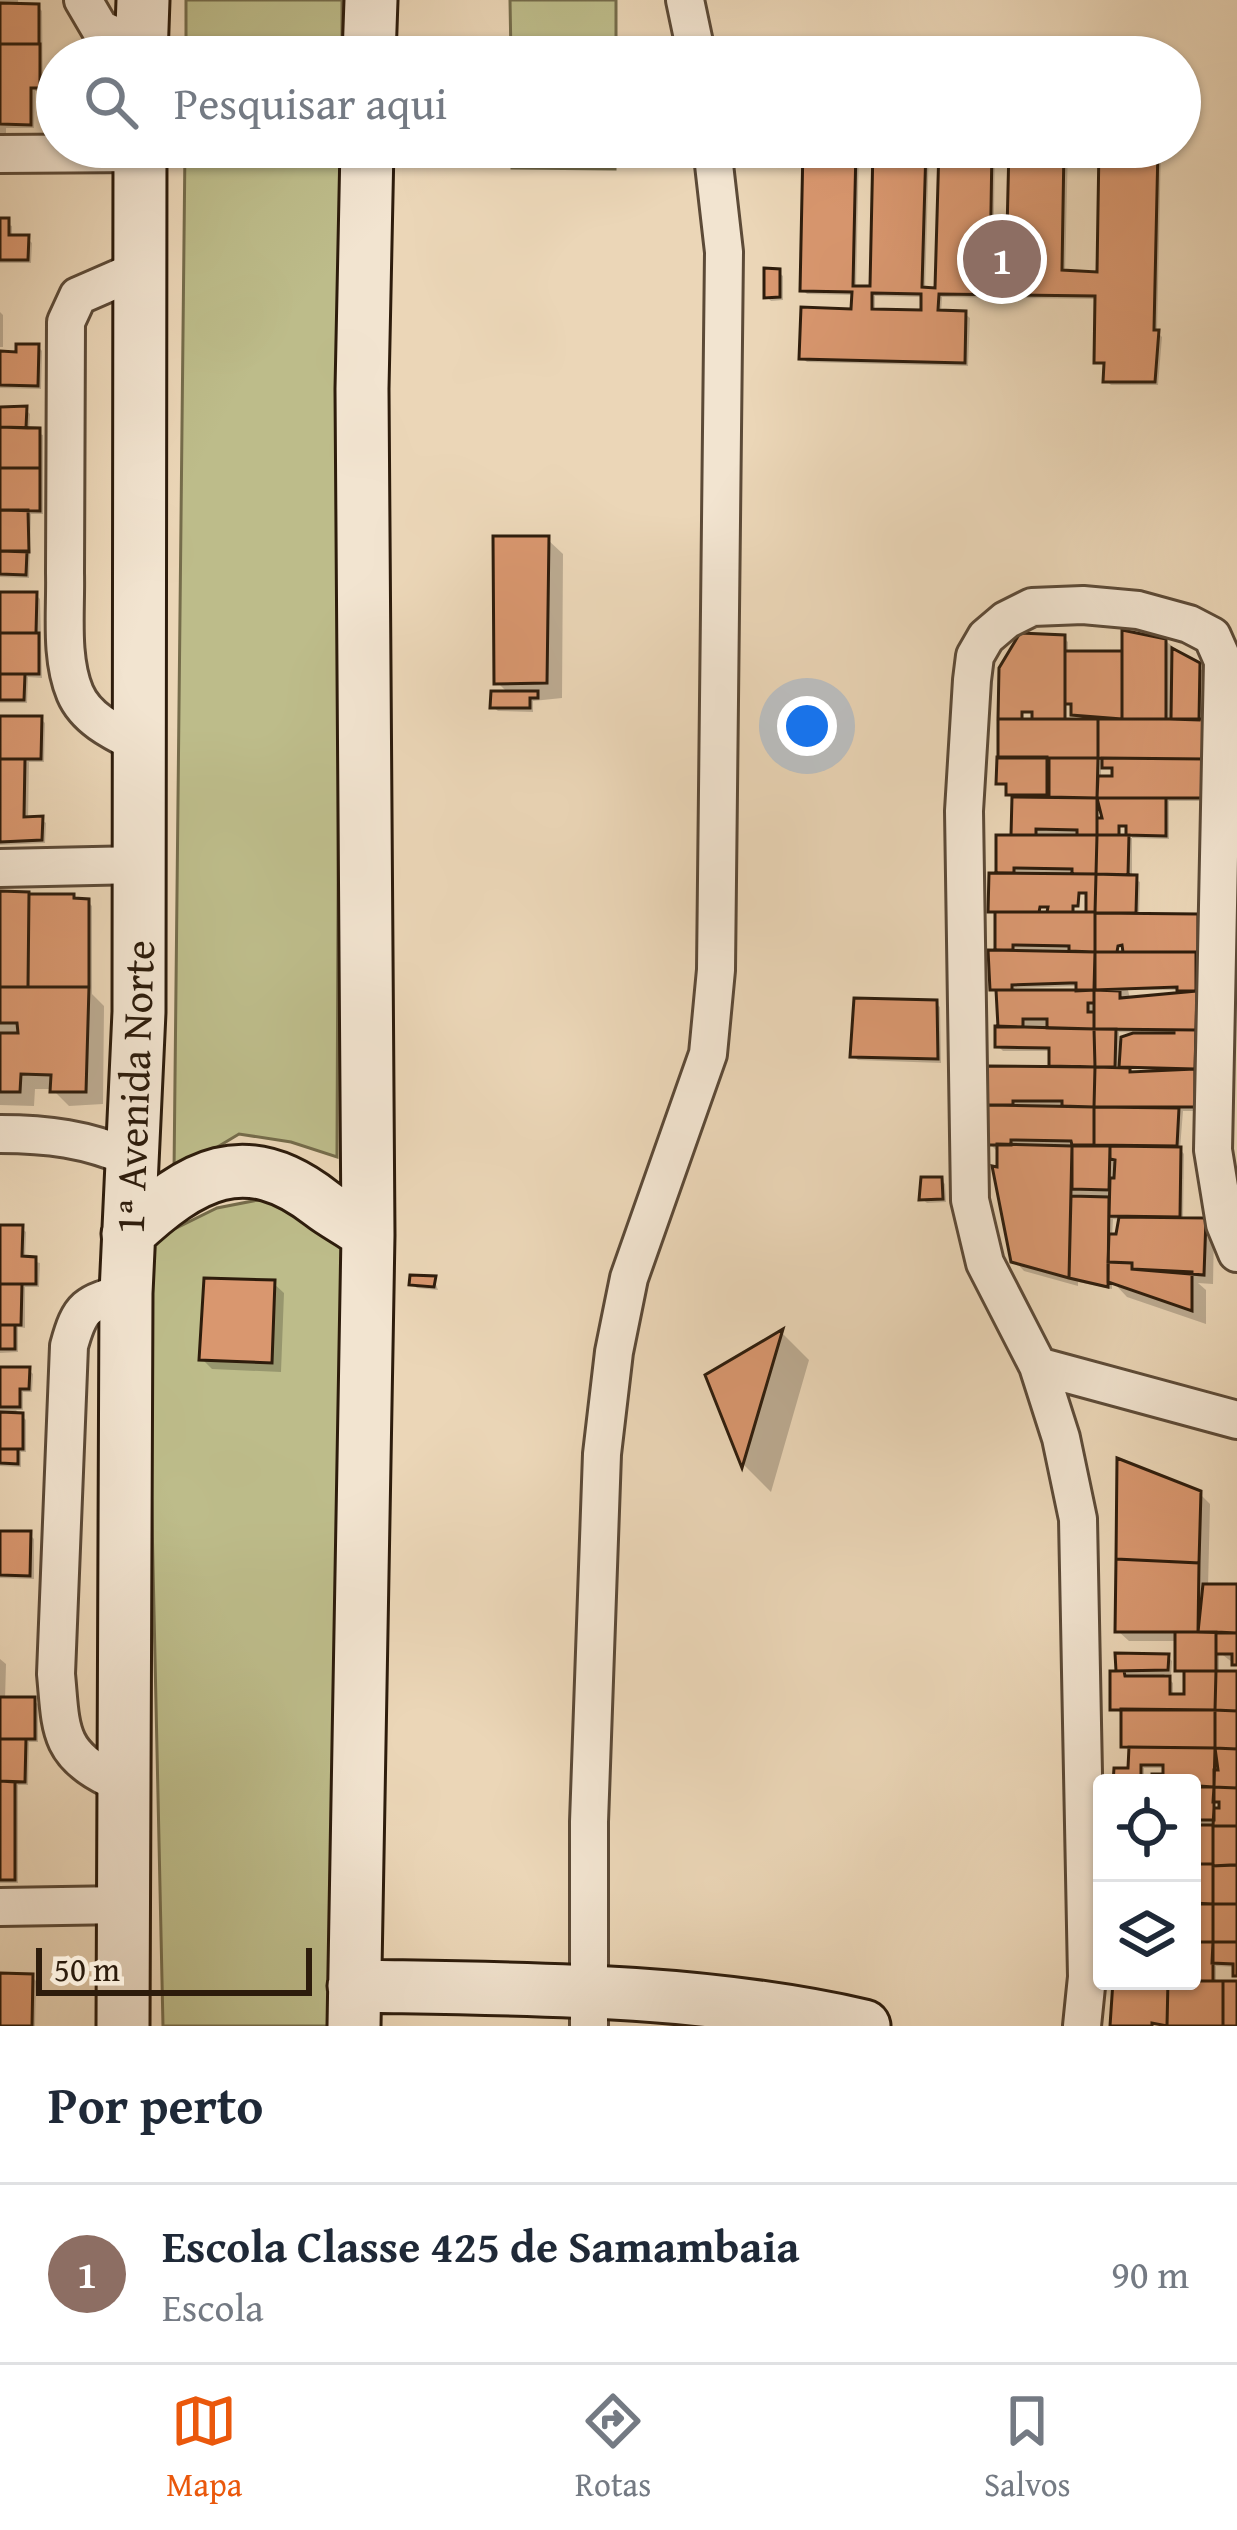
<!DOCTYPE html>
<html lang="pt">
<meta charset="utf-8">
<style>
:root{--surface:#fff;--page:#f6f6f7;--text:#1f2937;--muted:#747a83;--line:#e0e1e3;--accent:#ea580c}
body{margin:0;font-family:"Gentium Book Plus",serif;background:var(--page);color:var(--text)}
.controls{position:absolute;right:36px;bottom:36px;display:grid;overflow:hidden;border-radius:12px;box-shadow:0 3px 9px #0004}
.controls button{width:108px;height:108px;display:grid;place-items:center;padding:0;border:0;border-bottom:3px solid var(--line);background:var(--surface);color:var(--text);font:60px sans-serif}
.scale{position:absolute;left:36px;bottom:30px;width:276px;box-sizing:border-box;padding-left:12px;border:6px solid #2d1c0c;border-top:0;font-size:33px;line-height:42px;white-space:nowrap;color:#2d1c0c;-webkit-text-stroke:9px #f2e4d0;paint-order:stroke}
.you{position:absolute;left:807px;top:726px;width:42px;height:42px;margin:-30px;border:9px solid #fff;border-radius:50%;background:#1a73e8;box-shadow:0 0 0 18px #1a73e833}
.badge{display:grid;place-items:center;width:78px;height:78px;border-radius:50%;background:var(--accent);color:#fff;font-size:39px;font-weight:700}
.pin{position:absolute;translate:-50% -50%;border:6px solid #fff;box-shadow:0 3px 12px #0006}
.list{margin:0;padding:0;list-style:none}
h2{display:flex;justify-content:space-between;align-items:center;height:156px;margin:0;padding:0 48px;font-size:51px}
h2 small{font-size:39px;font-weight:400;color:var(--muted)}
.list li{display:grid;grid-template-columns:78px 1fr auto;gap:36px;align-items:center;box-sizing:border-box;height:180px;padding:0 48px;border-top:3px solid var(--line)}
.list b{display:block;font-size:45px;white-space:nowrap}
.list p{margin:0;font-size:39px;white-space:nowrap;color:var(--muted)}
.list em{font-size:39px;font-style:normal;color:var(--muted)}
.icon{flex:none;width:66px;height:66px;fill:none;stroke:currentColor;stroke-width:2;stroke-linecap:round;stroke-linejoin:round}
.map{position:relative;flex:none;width:1237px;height:2026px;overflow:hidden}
.search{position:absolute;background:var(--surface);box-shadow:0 3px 9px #0004;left:36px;right:36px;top:36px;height:132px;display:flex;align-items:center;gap:30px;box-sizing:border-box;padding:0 42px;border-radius:66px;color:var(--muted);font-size:45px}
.sheet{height:336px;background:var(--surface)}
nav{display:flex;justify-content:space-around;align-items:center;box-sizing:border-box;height:168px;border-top:3px solid var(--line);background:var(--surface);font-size:33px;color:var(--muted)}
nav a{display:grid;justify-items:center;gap:6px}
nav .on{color:var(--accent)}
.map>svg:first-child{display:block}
.green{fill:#bdbc8a;stroke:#756c4b;stroke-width:3}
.shadow{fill:#0003;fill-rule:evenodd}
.building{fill:#d9976f;stroke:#2d1c0c;stroke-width:3;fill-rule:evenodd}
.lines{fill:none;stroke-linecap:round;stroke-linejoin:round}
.street-casing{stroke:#5c4a37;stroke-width:42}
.secondary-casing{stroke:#2d1c0c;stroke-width:57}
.street{stroke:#f2e4d0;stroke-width:36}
.secondary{stroke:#f2e4d0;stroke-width:51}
.labels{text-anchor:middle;stroke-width:12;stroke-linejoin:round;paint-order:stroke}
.street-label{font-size:42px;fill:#2d1c0c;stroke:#f2e4d0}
</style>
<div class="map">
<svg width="1237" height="2026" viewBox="0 0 1237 2026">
<rect width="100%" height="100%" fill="#ebd6b7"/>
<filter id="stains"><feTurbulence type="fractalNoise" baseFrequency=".00167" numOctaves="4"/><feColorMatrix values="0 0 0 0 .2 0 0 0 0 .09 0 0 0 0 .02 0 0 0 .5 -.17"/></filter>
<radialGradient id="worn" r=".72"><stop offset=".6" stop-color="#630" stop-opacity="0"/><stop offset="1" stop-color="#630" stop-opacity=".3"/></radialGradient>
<!-- green -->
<path class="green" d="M 186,0 L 342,0 L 342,57 L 186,57 Z
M 510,0 L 616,0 L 616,57 L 511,57 Z
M 185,147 L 341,147 L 337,1157 L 291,1142 L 239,1134 L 174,1173 Z
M 512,147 L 615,147 L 615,169 L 512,168 Z
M 263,1199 L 359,1232 L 339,2026 L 163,2026 L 146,1243 L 217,1208 Z"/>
<!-- shadow -->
<path class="shadow" d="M 0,0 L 18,0 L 18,7 L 38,7 L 42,11 L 43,91 L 35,91 L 34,128 L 6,128 L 6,149 L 0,148 Z
M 806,147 L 859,147 L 856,289 L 873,289 L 876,147 L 929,147 L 925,291 L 938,291 L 942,147 L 995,147 L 993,277 L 1009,277 L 1012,147 L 1068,147 L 1065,274 L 1099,275 L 1102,147 L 1161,147 L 1157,332 L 1162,337 L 1158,385 L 1111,385 L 1106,380 L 1107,366 L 1097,362 L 1098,299 L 942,297 L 941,313 L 965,314 L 970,318 L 968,366 L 807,362 L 802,358 L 854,312 L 855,295 L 807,294 L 803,290 ZM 875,296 L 924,297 L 924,313 L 875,312 Z
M 0,221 L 12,226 L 12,238 L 27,238 L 32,243 L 31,263 L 0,263 Z
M 778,272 L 783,276 L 783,300 L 771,301 L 767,297 Z
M 0,312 L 3,315 L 3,347 L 0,347 Z
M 38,346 L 42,351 L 41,389 L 0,388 L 0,354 L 19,355 Z
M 0,410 L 26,410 L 30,414 L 29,431 L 43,435 L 43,514 L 31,514 L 29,578 L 0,577 Z
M 547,539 L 563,554 L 562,698 L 533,701 L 533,712 L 498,711 L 493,707 L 509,694 L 497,682 Z
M 0,595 L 36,595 L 40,599 L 42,678 L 28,677 L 27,703 L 0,703 Z
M 1124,634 L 1162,638 L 1203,671 L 1206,801 L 1169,801 L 1169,839 L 1132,838 L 1132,878 L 1140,882 L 1139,916 L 1196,917 L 1201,921 L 1198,1111 L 1183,1111 L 1180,1149 L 1184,1154 L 1183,1221 L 1204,1221 L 1214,1231 L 1213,1284 L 1198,1283 L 1206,1290 L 1206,1324 L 1127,1297 L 1112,1281 L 1112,1289 L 1078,1282 L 1078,1286 L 1024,1271 L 1014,1260 L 1000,1154 L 989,1143 L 990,1069 L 1052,1069 L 1052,1051 L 1003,1051 L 998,1046 L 997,993 L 992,989 L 998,915 L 991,911 L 999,876 L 999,838 L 1014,838 L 1015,799 L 1009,787 L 999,783 L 1002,669 L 1064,638 L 1068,642 L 1068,654 L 1124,654 ZM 1062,701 L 1074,701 L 1083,722 L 1062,722 ZM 1019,709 L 1035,709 L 1034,722 L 1019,722 ZM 1101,762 L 1115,771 L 1115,779 L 1101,779 ZM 1105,804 L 1105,821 L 1094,821 L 1094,805 ZM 1117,823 L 1128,823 L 1132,838 L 1116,838 ZM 1076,890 L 1089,890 L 1089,915 L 1070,915 ZM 1037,904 L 1052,904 L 1050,915 L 1036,915 ZM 1125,942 L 1126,955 L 1114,955 L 1115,943 ZM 1079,986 L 1079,993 L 1015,993 L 1015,988 ZM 1128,990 L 1180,990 L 1181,998 L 1130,999 ZM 1119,1032 L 1140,1033 L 1119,1041 ZM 1127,1065 L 1181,1066 L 1181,1075 L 1127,1075 ZM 1101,1103 L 1145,1108 L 1101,1112 ZM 1113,1219 L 1121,1220 L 1119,1237 L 1112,1237 Z
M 0,719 L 41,719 L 45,723 L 44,762 L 29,762 L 28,820 L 41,819 L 46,823 L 45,843 L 0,845 Z
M 0,894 L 88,902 L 92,906 L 92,994 L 104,1006 L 103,1104 L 69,1106 L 52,1089 L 35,1089 L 34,1106 L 0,1105 Z
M 935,1003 L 940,1007 L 941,1063 L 858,1060 L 853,1056 Z
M 941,1180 L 945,1184 L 946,1202 L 927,1203 L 922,1199 Z
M 0,1228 L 21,1228 L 26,1232 L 25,1259 L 40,1263 L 39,1287 L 25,1287 L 25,1328 L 18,1327 L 18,1352 L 0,1353 Z
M 434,1279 L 438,1290 L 417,1288 L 412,1284 Z
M 273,1283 L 284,1293 L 281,1372 L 212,1369 L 202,1359 Z
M 782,1333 L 809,1360 L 771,1492 L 745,1466 L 708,1376 Z
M 29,1370 L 33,1374 L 32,1392 L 23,1392 L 23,1410 L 16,1410 L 26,1420 L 26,1452 L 21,1452 L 21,1467 L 0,1466 L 0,1372 Z
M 1199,1493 L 1210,1504 L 1208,1587 L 1237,1587 L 1237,1666 L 1219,1652 L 1219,1674 L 1237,1674 L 1237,1975 L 1236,1967 L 1216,1966 L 1216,1984 L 1237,1984 L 1237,2026 L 1161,2026 L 1162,2020 L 1149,2020 L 1149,2026 L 1116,2026 L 1116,1983 L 1112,1981 L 1192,1981 L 1192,1783 L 1166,1777 L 1166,1768 L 1144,1768 L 1144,1783 L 1116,1783 L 1131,1770 L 1132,1753 L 1124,1746 L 1124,1713 L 1113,1709 L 1118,1656 L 1168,1657 L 1172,1661 L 1171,1674 L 1164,1674 L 1173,1683 L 1173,1697 L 1187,1697 L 1187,1674 L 1178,1670 L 1178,1641 L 1129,1641 L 1118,1631 ZM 1210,1799 L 1222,1799 L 1222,1812 L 1211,1810 Z
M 0,1535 L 30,1535 L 34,1539 L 34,1579 L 0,1578 Z
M 0,1659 L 6,1664 L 5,1700 L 33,1700 L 38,1704 L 38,1742 L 29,1742 L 28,1785 L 18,1785 L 18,1883 L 0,1883 Z
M 0,1976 L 32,1977 L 36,1981 L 35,2026 L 0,2026 Z"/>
<!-- building -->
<path class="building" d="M 0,3 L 39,4 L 39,44 L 0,44 Z
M 0,44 L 40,44 L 40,88 L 31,88 L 31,125 L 0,124 Z
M 803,147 L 856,147 L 853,286 L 870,286 L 873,147 L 926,147 L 922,287 L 935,288 L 939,147 L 992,147 L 990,273 L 1006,274 L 1009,147 L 1064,147 L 1062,270 L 1097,272 L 1099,147 L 1158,147 L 1154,330 L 1159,330 L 1155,382 L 1103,382 L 1104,363 L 1094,363 L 1095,296 L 939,294 L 938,310 L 966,311 L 965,363 L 799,359 L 801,307 L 851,309 L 852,292 L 800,291 ZM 872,293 L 921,294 L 921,310 L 872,309 Z
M 0,218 L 9,218 L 9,235 L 29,235 L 28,260 L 0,260 Z
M 764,268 L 780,269 L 780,297 L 764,298 Z
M 16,344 L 39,344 L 38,386 L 0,385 L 0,351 L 16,352 Z
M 27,406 L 26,428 L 0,427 L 0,407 Z
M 0,427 L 40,428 L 40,468 L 0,468 Z
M 0,468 L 40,468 L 40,511 L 0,510 Z
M 0,510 L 28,510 L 29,552 L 0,551 Z
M 493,536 L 549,536 L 547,683 L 494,684 Z
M 0,551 L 27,551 L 26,575 L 0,574 Z
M 0,592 L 37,592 L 36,633 L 0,633 Z
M 1122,630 L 1166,639 L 1166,719 L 1122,719 Z
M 0,633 L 39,633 L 39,674 L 0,674 Z
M 1020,633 L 1065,635 L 1065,719 L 1032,719 L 1032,712 L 1022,712 L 1022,719 L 998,719 L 999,668 Z
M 1172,648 L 1200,663 L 1199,720 L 1171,719 Z
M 1065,651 L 1122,651 L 1122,719 L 1071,715 L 1071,704 L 1065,704 Z
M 0,674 L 25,674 L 24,700 L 0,700 Z
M 491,691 L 538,691 L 538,698 L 530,698 L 530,708 L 490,708 Z
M 0,716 L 42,716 L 41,759 L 0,759 Z
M 998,719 L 1098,719 L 1098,758 L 998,758 Z
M 1098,719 L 1204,719 L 1204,759 L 1098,758 Z
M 997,757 L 1047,757 L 1047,795 L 1006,795 L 1006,784 L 996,784 Z
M 1049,758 L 1098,758 L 1097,798 L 1049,797 Z
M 1102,758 L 1204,759 L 1203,798 L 1097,798 L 1098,776 L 1112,776 L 1112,768 L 1102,768 Z
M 0,759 L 25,759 L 24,817 L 43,816 L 42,840 L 0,842 Z
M 1012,797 L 1097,798 L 1097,835 L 1077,835 L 1077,830 L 1036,829 L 1036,835 L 1011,835 Z
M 1097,798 L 1166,798 L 1166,836 L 1126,835 L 1126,826 L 1119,826 L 1119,835 L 1097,835 L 1097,818 L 1102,818 Z
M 996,835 L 1097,835 L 1096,874 L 1072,874 L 1072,869 L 1014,868 L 1014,873 L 996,873 Z
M 1097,835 L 1129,835 L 1128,875 L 1096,874 Z
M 989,873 L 1096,874 L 1095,912 L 1086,912 L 1086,893 L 1079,893 L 1078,906 L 1073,906 L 1073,912 L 1047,912 L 1048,907 L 1040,907 L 1039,912 L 988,912 Z
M 1096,874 L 1137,875 L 1136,913 L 1095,913 Z
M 0,891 L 29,892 L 28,987 L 0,987 Z
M 29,894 L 74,894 L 74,898 L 89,899 L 89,987 L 28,987 Z
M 995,912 L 1095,912 L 1095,952 L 1069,951 L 1069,946 L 1013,945 L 1013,950 L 995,950 Z
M 1095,913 L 1198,914 L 1198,952 L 1123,952 L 1122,945 L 1118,946 L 1117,952 L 1095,952 Z
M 988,950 L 1095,952 L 1095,990 L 1076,991 L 1076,983 L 1070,983 L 1012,985 L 1012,990 L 990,990 Z
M 1095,952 L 1196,952 L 1196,991 L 1177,991 L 1177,987 L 1094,990 Z
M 0,987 L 89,987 L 86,1092 L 50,1092 L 51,1075 L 21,1074 L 20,1092 L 0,1092 L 0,1033 L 18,1033 L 17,1023 L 0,1023 Z
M 996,990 L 1094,990 L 1094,1003 L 1088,1003 L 1088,1012 L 1094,1012 L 1094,1029 L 1047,1028 L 1047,1019 L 1023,1019 L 1023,1027 L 998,1027 Z
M 1094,990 L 1120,991 L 1120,998 L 1197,991 L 1196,1030 L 1094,1029 Z
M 854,998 L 937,1000 L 938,1059 L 850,1057 Z
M 995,1026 L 1094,1029 L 1095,1067 L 1049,1066 L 1049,1048 L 995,1047 Z
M 1094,1029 L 1116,1029 L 1115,1067 L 1095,1067 Z
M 1174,1030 L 1196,1030 L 1195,1069 L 1119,1067 L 1121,1037 L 1133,1033 L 1174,1033 Z
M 987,1066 L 1095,1067 L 1094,1107 L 1062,1106 L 1062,1101 L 1013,1101 L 1013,1105 L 987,1105 Z
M 1095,1067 L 1130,1068 L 1130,1072 L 1195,1069 L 1195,1107 L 1094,1107 Z
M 987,1105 L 1094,1107 L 1094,1145 L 1072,1145 L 1071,1141 L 1011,1140 L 1011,1145 L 987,1145 Z
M 1094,1107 L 1179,1108 L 1177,1146 L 1094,1145 Z
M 997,1144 L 1072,1146 L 1069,1278 L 1011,1262 L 992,1166 L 997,1167 Z
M 1072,1146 L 1110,1146 L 1109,1190 L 1072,1189 Z
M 1110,1146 L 1181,1147 L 1180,1217 L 1109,1216 L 1110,1178 L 1114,1178 L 1115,1160 L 1110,1159 Z
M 921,1177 L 942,1177 L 943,1199 L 919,1200 Z
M 1071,1196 L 1109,1197 L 1108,1287 L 1069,1278 Z
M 1119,1217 L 1206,1218 L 1204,1275 L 1132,1269 L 1132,1263 L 1108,1262 L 1109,1234 L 1116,1234 Z
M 0,1225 L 23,1225 L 22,1256 L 36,1257 L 36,1284 L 0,1284 Z
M 1108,1262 L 1132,1263 L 1132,1269 L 1192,1272 L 1192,1311 L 1108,1282 Z
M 410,1275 L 436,1276 L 434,1287 L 409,1285 Z
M 204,1278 L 275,1280 L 272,1363 L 199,1360 Z
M 0,1284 L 22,1284 L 21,1325 L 0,1325 Z
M 0,1325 L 15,1325 L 15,1349 L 0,1349 Z
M 783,1329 L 742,1468 L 705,1375 Z
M 0,1367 L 30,1367 L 29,1389 L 20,1389 L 20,1407 L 0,1407 Z
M 0,1412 L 23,1413 L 23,1449 L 0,1449 Z
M 0,1449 L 18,1449 L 18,1464 L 0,1463 Z
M 1117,1458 L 1201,1491 L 1199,1563 L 1116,1559 Z
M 0,1531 L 31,1531 L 30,1576 L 0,1575 Z
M 1116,1559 L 1199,1563 L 1198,1632 L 1115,1632 Z
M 1203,1584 L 1237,1584 L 1237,1633 L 1198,1632 Z
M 1175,1632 L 1216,1632 L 1216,1671 L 1175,1671 Z
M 1216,1632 L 1237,1633 L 1237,1665 L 1232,1665 L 1232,1654 L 1216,1654 Z
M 1115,1653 L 1169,1654 L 1168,1670 L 1116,1671 Z
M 1110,1671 L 1124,1671 L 1125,1676 L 1170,1676 L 1170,1694 L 1184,1694 L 1184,1671 L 1216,1671 L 1215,1710 L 1110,1710 Z
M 1216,1671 L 1237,1671 L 1237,1711 L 1215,1710 Z
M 0,1697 L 35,1697 L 35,1739 L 0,1739 Z
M 1121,1709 L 1215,1710 L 1215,1748 L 1121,1747 Z
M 1215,1710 L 1237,1711 L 1237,1749 L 1215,1748 Z
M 0,1739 L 26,1739 L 25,1782 L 0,1781 Z
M 1129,1747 L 1215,1748 L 1214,1787 L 1152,1783 L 1152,1774 L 1163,1774 L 1163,1765 L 1141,1765 L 1141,1783 L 1113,1783 L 1114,1768 L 1128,1768 Z
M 1215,1748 L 1237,1749 L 1237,1788 L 1214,1787 L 1214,1770 L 1218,1770 Z
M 0,1781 L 15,1782 L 15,1880 L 0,1880 Z
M 1192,1787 L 1214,1787 L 1214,1820 L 1192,1820 Z
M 1214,1787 L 1237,1788 L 1237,1826 L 1213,1826 L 1214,1808 L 1219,1808 L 1219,1802 L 1213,1802 Z
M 1192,1825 L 1213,1825 L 1213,1864 L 1192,1864 Z
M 1213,1826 L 1237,1826 L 1237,1865 L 1213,1866 Z
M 1192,1864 L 1213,1864 L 1213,1904 L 1192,1903 Z
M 1230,1865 L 1237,1865 L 1237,1904 L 1213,1904 L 1213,1866 Z
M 1194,1904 L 1213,1904 L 1213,1942 L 1192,1942 Z
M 1213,1904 L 1237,1904 L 1237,1942 L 1213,1942 Z
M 1194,1942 L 1213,1942 L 1213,1981 L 1168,1981 L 1192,1981 Z
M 1213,1942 L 1237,1942 L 1237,1976 L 1233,1976 L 1233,1964 L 1212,1963 Z
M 0,1973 L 33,1974 L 32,2026 L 0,2026 Z
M 1113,1981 L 1168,1981 L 1167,2026 L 1152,2023 L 1152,2026 L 1110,2026 Z
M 1168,1981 L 1223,1981 L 1223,2026 L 1167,2026 Z
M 1223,1981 L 1237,1981 L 1237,2026 L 1223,2026 Z"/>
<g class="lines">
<defs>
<path id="street" d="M 83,0 L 100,29 L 141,47
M 685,0 L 697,57
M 0,154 L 140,153
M 138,744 C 114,732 86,719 75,693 C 60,657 66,611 65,573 C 65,489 66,406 66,322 L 78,296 L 140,269
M 0,868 L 140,865
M 0,1134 C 48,1134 86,1139 131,1158
M 1038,1366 L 1237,1420
M 123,1776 L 109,1778 C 57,1753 61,1726 56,1674 L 69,1346 C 80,1306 86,1303 126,1293
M 0,1907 L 124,1905
M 589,2026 L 589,1822 L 602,1454 L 614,1352 L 629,1278 L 708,1054 L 716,970 L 724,252 L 712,147
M 1082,2026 L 1087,1977 L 1078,1519 L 1061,1438 L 1038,1366 L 985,1263 L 970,1200 L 964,811 L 972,680 L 975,656 L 986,637 L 1006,620 L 1032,607 L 1083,605 L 1138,610 L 1189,624 L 1212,636 L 1223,661 L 1213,1150 L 1225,1224 L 1237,1253"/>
<path id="secondary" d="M 141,57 L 143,0
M 369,57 L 371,0
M 128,1234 C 191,1175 245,1143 322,1204 C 336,1215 354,1223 368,1235
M 354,1986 C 522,1989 699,1988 864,2026
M 123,2026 L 126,1293 L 139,1012 L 140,147
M 354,2026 L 368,1235 L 362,389 L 367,147"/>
</defs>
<!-- street casing -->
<use href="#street" class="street-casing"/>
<!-- secondary casing -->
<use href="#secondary" class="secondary-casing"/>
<!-- street -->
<use href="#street" class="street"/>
<!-- secondary -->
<use href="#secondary" class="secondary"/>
</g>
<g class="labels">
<!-- street labels -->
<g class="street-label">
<text transform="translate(134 1087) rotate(-88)" y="15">1ᵃ Avenida Norte</text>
</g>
</g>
<rect width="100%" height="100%" filter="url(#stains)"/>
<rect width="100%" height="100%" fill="url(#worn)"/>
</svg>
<div class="controls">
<button><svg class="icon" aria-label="locate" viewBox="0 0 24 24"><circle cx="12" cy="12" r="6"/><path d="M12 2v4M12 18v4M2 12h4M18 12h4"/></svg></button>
<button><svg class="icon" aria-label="layers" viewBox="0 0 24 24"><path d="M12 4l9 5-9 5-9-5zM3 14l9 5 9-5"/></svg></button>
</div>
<div class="scale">50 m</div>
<div class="you"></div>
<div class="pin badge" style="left:1002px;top:259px;background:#8d6e63">1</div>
<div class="search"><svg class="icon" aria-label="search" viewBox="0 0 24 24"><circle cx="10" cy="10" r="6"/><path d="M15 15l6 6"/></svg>Pesquisar aqui</div>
</div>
<section class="sheet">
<h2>Por perto<small></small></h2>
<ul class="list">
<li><span class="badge" style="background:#8d6e63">1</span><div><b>Escola Classe 425 de Samambaia</b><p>Escola</p></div><em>90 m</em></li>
</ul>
</section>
<nav>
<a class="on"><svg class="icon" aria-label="map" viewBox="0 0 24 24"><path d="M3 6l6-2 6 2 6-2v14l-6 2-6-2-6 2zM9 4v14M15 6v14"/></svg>Mapa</a>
<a><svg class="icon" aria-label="directions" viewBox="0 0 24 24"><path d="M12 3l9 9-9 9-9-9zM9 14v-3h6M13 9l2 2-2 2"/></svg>Rotas</a>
<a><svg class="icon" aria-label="saved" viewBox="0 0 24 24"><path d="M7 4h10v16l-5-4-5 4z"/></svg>Salvos</a>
</nav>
